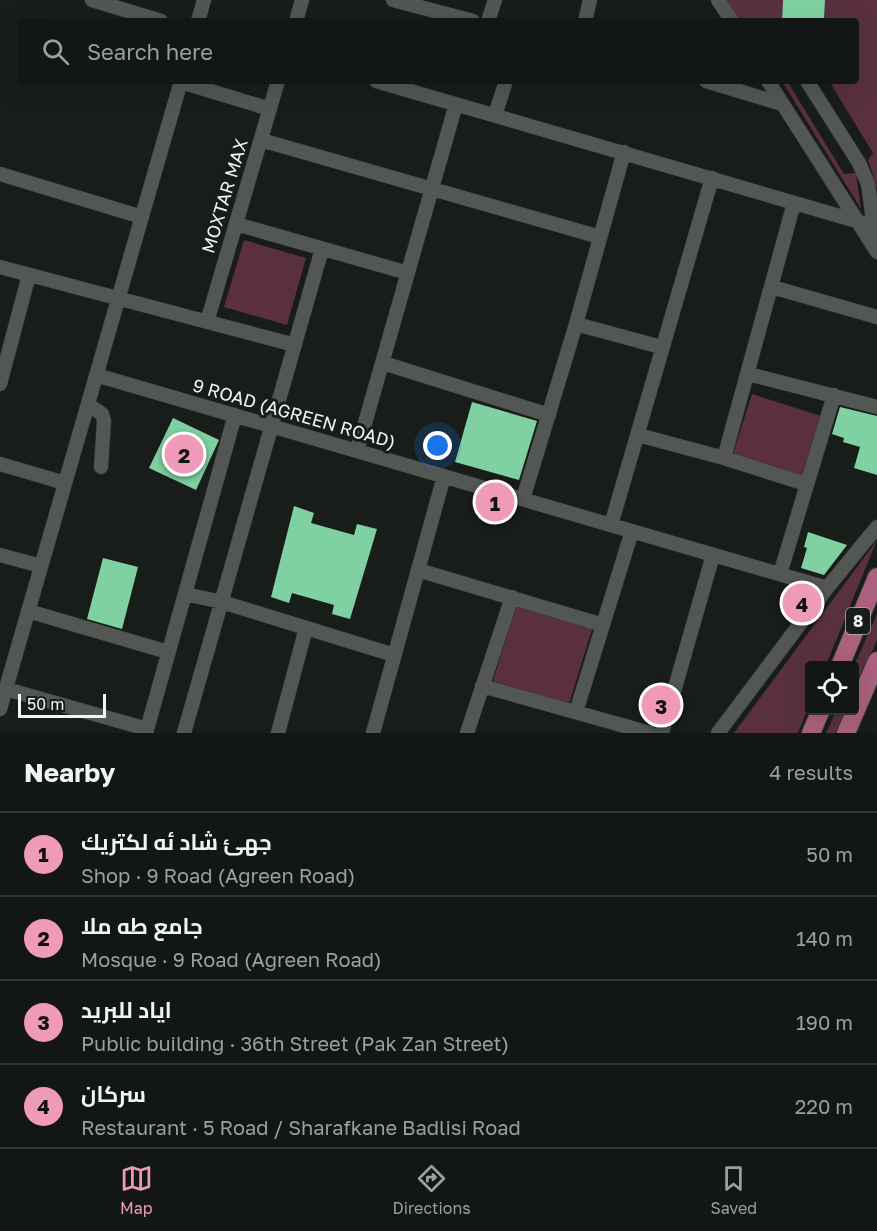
<!DOCTYPE html>
<meta charset="utf-8">
<style>
:root{--surface:#121614;--page:#1b1f1d;--text:#f1f3f6;--muted:#9c9fa0;--line:#313534;--accent:#ef9ab8}
body{margin:0;font-family:"Golos Text",Cairo,sans-serif;background:var(--page);color:var(--text)}
.controls{position:absolute;right:18px;bottom:18px;display:grid;overflow:hidden;border-radius:6px;box-shadow:0 6px 24px #0002}
.controls button{width:54px;height:54px;display:grid;place-items:center;padding:0;border:0;border-bottom:2px solid var(--line);background:var(--surface);color:var(--text);font:30px sans-serif}
.scale{position:absolute;left:18px;bottom:15px;width:88px;box-sizing:border-box;padding-left:6px;border:3px solid #f2f5f3;border-top:0;font-size:16px;line-height:21px;white-space:nowrap;color:#f2f5f3;-webkit-text-stroke:4px #181d1a;paint-order:stroke}
.you{position:absolute;left:438px;top:446px;width:21px;height:21px;margin:-15px;border:4px solid #fff;border-radius:50%;background:#1a73e8;box-shadow:0 0 0 9px #1a73e833}
.badge{display:grid;place-items:center;width:39px;height:39px;border-radius:50%;background:var(--accent);color:#111;font-size:20px;font-weight:700}
.pin{position:absolute;translate:-50% -50%;border:3px solid #fff;box-shadow:0 2px 6px #0006}
.list{margin:0;padding:0;list-style:none}
h2{display:flex;justify-content:space-between;align-items:center;height:78px;margin:0;padding:0 24px;font-size:26px}
h2 small{font-size:20px;font-weight:400;color:var(--muted)}
.list li{display:grid;grid-template-columns:39px 1fr auto;gap:18px;align-items:center;box-sizing:border-box;height:84px;padding:0 24px;border-top:2px solid var(--line)}
.list b{display:block;font-size:22px;white-space:nowrap}
.list p{margin:0;font-size:20px;white-space:nowrap;color:var(--muted)}
.list em{font-size:20px;font-style:normal;color:var(--muted)}
.icon{flex:none;width:33px;height:33px;fill:none;stroke:currentColor;stroke-width:2;stroke-linecap:round;stroke-linejoin:round}
.map{position:relative;flex:none;width:877px;height:733px;overflow:hidden}
.search{position:absolute;background:var(--surface);box-shadow:0 6px 24px #0002;left:18px;right:18px;top:18px;height:66px;display:flex;align-items:center;gap:15px;box-sizing:border-box;padding:0 21px;border-radius:6px;color:var(--muted);font-size:22px}
.sheet{height:414px;background:var(--surface)}
nav{display:flex;justify-content:space-around;align-items:center;box-sizing:border-box;height:84px;border-top:2px solid var(--line);background:var(--surface);font-size:16px;color:var(--muted)}
nav a{display:grid;justify-items:center;gap:3px}
nav .on{color:var(--accent)}
.map>svg:first-child{display:block}
.green{fill:#5a303f}
.building{fill:#7fd1a1}
.lines{fill:none;stroke-linecap:round;stroke-linejoin:round}
.minor-casing{stroke:#343735;stroke-width:15}
.major-casing{stroke:#343735;stroke-width:20}
.minor{stroke:#525754;stroke-width:14}
.major{stroke:#aa617d;stroke-width:18}
.labels{text-anchor:middle;stroke-width:6;stroke-linejoin:round;paint-order:stroke}
.shield{fill:#181d1a;stroke:#b1b4b2;stroke-width:1.5}
.shield-label{font-size:16px;font-weight:bold;fill:#f2f5f3}
.street-label{font-size:18px;fill:#f2f5f3;stroke:#181d1a}
</style>
<div class="map">
<svg width="877" height="733" viewBox="0 0 877 733">
<rect width="100%" height="100%" fill="#181d1a"/>
<!-- green -->
<path class="green" d="M 726,0 L 783,0 L 782,21 L 743,21 L 737,19 Z
M 825,0 L 877,0 L 877,188 L 868,160 L 873,153 L 829,81 L 856,81 L 856,21 L 824,21 Z
M 782,81 L 787,81 L 844,174 L 856,173 L 861,209 Z
M 244,240 L 306,258 L 287,325 L 224,307 Z
M 752,394 L 824,417 L 801,489 L 729,466 Z
M 877,540 L 826,665 L 810,666 L 809,706 L 798,733 L 734,733 Z
M 517,603 L 593,626 L 569,704 L 493,681 Z
M 877,614 L 877,640 L 855,692 L 854,666 Z
M 836,711 L 847,711 L 837,733 L 826,733 Z"/>
<!-- building -->
<path class="building" d="M 783,0 L 825,0 L 824,21 L 782,21 Z
M 472,402 L 537,421 L 519,480 L 455,462 Z
M 840,407 L 877,416 L 877,475 L 854,468 L 860,447 L 843,442 L 844,438 L 832,434 Z
M 173,418 L 219,440 L 196,490 L 149,468 Z
M 294,506 L 314,513 L 311,523 L 354,535 L 357,524 L 377,529 L 350,619 L 332,614 L 334,605 L 292,593 L 289,603 L 271,597 Z
M 808,532 L 847,545 L 824,575 L 801,568 L 807,548 L 804,547 Z
M 103,558 L 138,567 L 122,629 L 87,619 Z"/>
<g class="lines">
<defs>
<path id="minor" d="M 92,0 L 161,21
M 393,0 L 473,21
M 718,0 L 732,21
M 198,21 L 204,0
M 296,21 L 302,0
M 488,21 L 495,0
M 585,21 L 590,0
M 376,81 L 860,222
M 706,81 L 782,104
M 768,81 L 877,252
M 807,81 L 859,163 L 868,184 L 872,213 L 871,241
M 181,82 L 270,109
M 495,115 L 506,81
M 261,140 L 600,237
M 0,174 L 142,217
M 236,224 L 408,273
M 0,267 L 295,345
M 772,287 L 877,317
M 207,322 L 278,81
M 576,324 L 661,347
M 383,363 L 549,415
M 748,374 L 877,407
M 96,375 L 827,588
M 0,384 L 29,275
M 89,405 L 102,414 L 104,421 L 101,467
M 638,435 L 724,458 L 806,484
M 357,451 L 456,104
M 724,458 L 794,203
M 0,464 L 65,483
M 523,499 L 576,324 L 624,152
M 611,525 L 712,178
M 0,555 L 41,566
M 418,570 L 603,625
M 780,574 L 834,395
M 185,594 L 222,602 L 394,655
M 28,611 L 168,652
M 482,686 L 650,733
M 6,689 L 147,729
M 0,709 L 181,81
M 576,712 L 632,531
M 146,733 L 235,415
M 184,733 L 322,249
M 278,733 L 306,628
M 373,733 L 444,476
M 467,733 L 512,597
M 662,733 L 713,555
M 718,733 L 827,588 L 877,527"/>
<path id="major" d="M 840,666 L 877,577
M 811,733 L 821,710
M 846,733 L 877,661"/>
</defs>
<!-- minor casing -->
<use href="#minor" class="minor-casing"/>
<!-- major casing -->
<use href="#major" class="major-casing"/>
<!-- minor -->
<use href="#minor" class="minor"/>
<!-- major -->
<use href="#major" class="major"/>
</g>
<g class="labels">
<!-- shield labels -->
<rect class="shield" x="846" y="608" width="24" height="26" rx="4.5"/>
<g class="shield-label">
<text x="858" y="627">8</text>
</g>
<!-- street labels -->
<g class="street-label">
<text transform="translate(225 196) rotate(-73)" y="6">MOXTAR MAX</text>
<text transform="translate(294 414) rotate(16)" y="6">9 ROAD (AGREEN ROAD)</text>
</g>
</g>
</svg>
<div class="controls">
<button><svg class="icon" aria-label="locate" viewBox="0 0 24 24"><circle cx="12" cy="12" r="6"/><path d="M12 2v4M12 18v4M2 12h4M18 12h4"/></svg></button>
</div>
<div class="scale">50 m</div>
<div class="you"></div>
<div class="pin badge" style="left:495px;top:502px">1</div>
<div class="pin badge" style="left:184px;top:454px">2</div>
<div class="pin badge" style="left:661px;top:705px">3</div>
<div class="pin badge" style="left:802px;top:603px">4</div>
<div class="search"><svg class="icon" aria-label="search" viewBox="0 0 24 24"><circle cx="10" cy="10" r="6"/><path d="M15 15l6 6"/></svg>Search here</div>
</div>
<section class="sheet">
<h2>Nearby<small>4 results</small></h2>
<ul class="list">
<li><span class="badge">1</span><div><b>جهئ شاد ئه لكتريك</b><p>Shop · 9 Road (Agreen Road)</p></div><em>50 m</em></li>
<li><span class="badge">2</span><div><b>جامع طه ملا</b><p>Mosque · 9 Road (Agreen Road)</p></div><em>140 m</em></li>
<li><span class="badge">3</span><div><b>اياد للبريد</b><p>Public building · 36th Street (Pak Zan Street)</p></div><em>190 m</em></li>
<li><span class="badge">4</span><div><b>سركان</b><p>Restaurant · 5 Road / Sharafkane Badlisi Road</p></div><em>220 m</em></li>
</ul>
</section>
<nav>
<a class="on"><svg class="icon" aria-label="map" viewBox="0 0 24 24"><path d="M3 6l6-2 6 2 6-2v14l-6 2-6-2-6 2zM9 4v14M15 6v14"/></svg>Map</a>
<a><svg class="icon" aria-label="directions" viewBox="0 0 24 24"><path d="M12 3l9 9-9 9-9-9zM9 14v-3h6M13 9l2 2-2 2"/></svg>Directions</a>
<a><svg class="icon" aria-label="saved" viewBox="0 0 24 24"><path d="M7 4h10v16l-5-4-5 4z"/></svg>Saved</a>
</nav>
